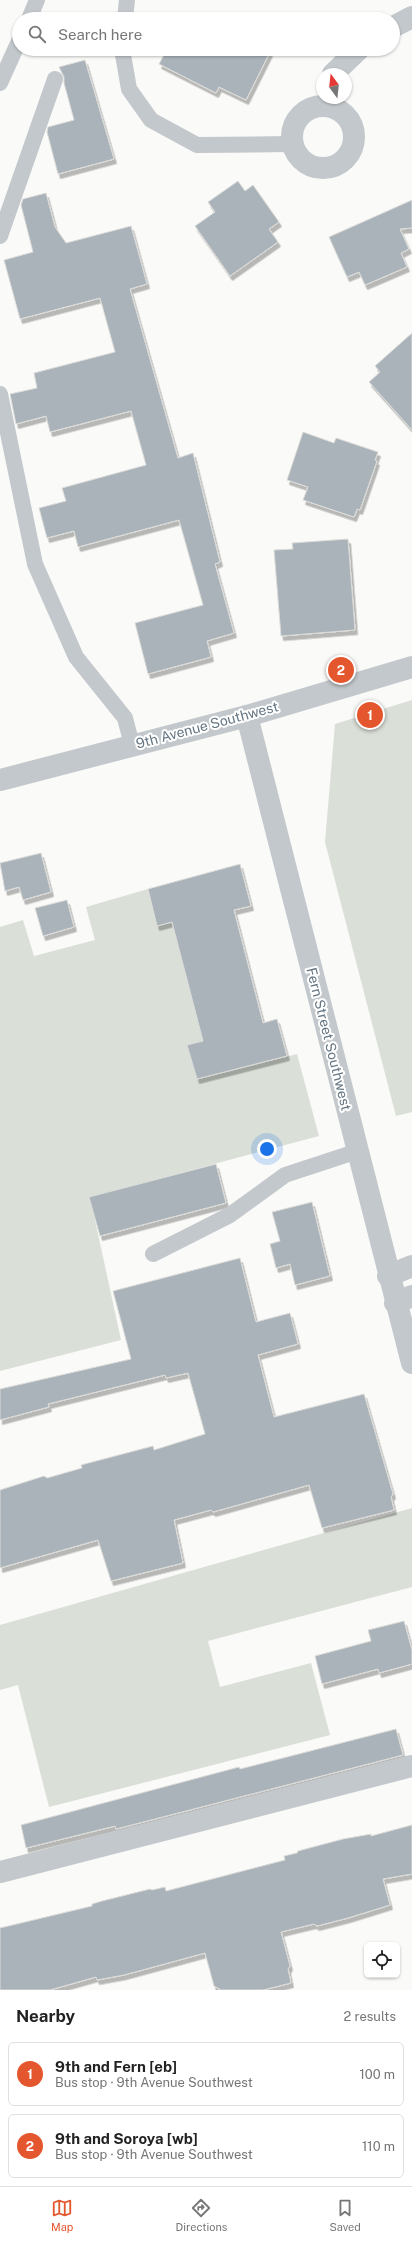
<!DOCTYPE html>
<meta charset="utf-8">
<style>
:root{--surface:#fff;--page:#f6f6f6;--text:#222;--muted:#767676;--line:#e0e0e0;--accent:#e4572e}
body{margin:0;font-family:"Public Sans",sans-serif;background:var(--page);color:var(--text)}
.controls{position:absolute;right:12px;bottom:12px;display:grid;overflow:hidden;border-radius:6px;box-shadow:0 1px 3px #0004}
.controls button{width:36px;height:36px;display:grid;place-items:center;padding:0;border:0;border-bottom:1px solid var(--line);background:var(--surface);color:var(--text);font:20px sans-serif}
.compass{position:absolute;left:316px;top:68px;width:36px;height:36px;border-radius:50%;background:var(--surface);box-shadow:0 1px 3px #0004;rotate:345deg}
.you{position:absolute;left:267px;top:1149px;width:14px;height:14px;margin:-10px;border:3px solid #fff;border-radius:50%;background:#1a73e8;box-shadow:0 0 0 6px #1a73e833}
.badge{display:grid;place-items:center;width:26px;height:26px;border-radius:50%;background:var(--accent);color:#fff;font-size:13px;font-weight:700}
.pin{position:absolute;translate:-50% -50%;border:2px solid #fff;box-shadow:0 1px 4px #0006}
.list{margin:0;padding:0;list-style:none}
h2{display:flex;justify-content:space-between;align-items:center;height:52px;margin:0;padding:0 16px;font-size:17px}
h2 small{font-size:13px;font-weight:400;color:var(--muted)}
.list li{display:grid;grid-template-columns:26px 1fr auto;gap:12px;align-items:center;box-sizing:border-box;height:64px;margin:0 8px 8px;padding:0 8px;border:1px solid var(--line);border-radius:6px}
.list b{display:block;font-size:15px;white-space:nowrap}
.list p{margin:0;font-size:13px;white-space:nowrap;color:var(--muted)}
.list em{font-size:13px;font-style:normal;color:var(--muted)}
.icon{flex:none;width:22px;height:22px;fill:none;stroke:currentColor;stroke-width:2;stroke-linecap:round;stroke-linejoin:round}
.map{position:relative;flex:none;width:412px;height:1990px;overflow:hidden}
.search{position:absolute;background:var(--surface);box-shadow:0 1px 3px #0004;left:12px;right:12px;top:12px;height:44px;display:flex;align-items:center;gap:10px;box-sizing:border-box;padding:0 14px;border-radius:22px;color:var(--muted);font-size:15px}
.sheet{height:196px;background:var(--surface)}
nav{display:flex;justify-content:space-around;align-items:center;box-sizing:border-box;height:56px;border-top:1px solid var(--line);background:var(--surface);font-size:11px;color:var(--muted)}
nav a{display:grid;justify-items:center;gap:2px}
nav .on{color:var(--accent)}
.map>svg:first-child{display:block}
.green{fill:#dadfd7}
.building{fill:#aab3b9;stroke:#dcdcda;filter:url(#shadow)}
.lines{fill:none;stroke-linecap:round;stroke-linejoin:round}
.service{stroke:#c3c8cc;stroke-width:16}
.minor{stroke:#c3c8cc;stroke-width:22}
.tertiary{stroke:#c3c8cc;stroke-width:22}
.labels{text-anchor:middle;stroke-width:4;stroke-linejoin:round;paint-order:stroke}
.street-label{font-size:14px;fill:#657683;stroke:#fff}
</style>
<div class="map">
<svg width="412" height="1990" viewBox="0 0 412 1990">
<defs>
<filter id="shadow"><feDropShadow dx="2.5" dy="4.5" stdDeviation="0" flood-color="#0004"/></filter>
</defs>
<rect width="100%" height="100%" fill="#fafaf8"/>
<!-- green -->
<path class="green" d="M 412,700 L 412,1112 L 396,1116 L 325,842 L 335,724 Z
M 148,889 L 157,926 L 172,922 L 203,1041 L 187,1045 L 197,1079 L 297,1054 L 319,1136 L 90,1197 L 121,1340 L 0,1371 L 0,927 L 23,920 L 34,956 L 95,940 L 86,907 Z
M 412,1508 L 412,1587 L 208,1641 L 220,1687 L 311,1663 L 330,1735 L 49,1807 L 18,1685 L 0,1690 L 0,1625 Z"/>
<!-- building -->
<path class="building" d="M 185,13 L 194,13 L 205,19 L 182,19 Z
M 167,49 L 264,49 L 270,52 L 246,100 L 219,87 L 216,93 L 159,64 Z
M 85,60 L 114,159 L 58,174 L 47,132 L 48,127 L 74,120 L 64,83 L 64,77 L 59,67 Z
M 238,181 L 245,191 L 253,185 L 279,222 L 269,229 L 278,242 L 230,276 L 195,226 L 215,212 L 208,202 Z
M 46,193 L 55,227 L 66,243 L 131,226 L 147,284 L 130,289 L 178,458 L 193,453 L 220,562 L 215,564 L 234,633 L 207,641 L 211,657 L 148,674 L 135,623 L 203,605 L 179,520 L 78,547 L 74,531 L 47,538 L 39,508 L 66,501 L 62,488 L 146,465 L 131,411 L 50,432 L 46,416 L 16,424 L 10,394 L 37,388 L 34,373 L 115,352 L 100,298 L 20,319 L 4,260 L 33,252 L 21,205 L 23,199 Z
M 412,200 L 412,228 L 400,229 L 409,249 L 401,253 L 407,267 L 365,285 L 359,272 L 347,277 L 329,237 Z
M 412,333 L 412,430 L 369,382 L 380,372 L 375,366 Z
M 303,432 L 334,443 L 336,438 L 378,452 L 375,460 L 377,461 L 360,510 L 357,509 L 354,517 L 303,500 L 308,487 L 287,480 Z
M 348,539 L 355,630 L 281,636 L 274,550 L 293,549 L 292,543 Z
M 41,853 L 51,892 L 23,900 L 19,887 L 5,891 L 0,863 Z
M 240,864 L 251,906 L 234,910 L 263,1023 L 277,1019 L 287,1056 L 197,1079 L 187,1045 L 203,1041 L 172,922 L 157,926 L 148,889 Z
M 67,900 L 74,927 L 43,936 L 35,908 Z
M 216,1164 L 226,1203 L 100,1236 L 89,1197 Z
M 312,1202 L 330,1276 L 295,1285 L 290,1264 L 276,1268 L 270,1244 L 280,1241 L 272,1212 Z
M 240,1258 L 256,1322 L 290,1313 L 298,1344 L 258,1355 L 274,1417 L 364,1394 L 393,1494 L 391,1497 L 394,1510 L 322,1528 L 309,1485 L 213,1512 L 211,1510 L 174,1520 L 183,1563 L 111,1581 L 98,1540 L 0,1568 L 0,1490 L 44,1476 L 47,1478 L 82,1468 L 81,1465 L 153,1446 L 154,1450 L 205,1434 L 188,1373 L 166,1378 L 165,1375 L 48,1404 L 49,1407 L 0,1420 L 0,1389 L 131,1359 L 113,1291 Z
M 404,1621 L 412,1650 L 412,1664 L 379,1673 L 378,1669 L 322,1684 L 315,1656 L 371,1641 L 368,1630 Z
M 396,1729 L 403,1755 L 116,1829 L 115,1826 L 26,1848 L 21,1825 L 239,1767 L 240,1769 Z
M 412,1825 L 412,1874 L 383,1879 L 390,1905 L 348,1918 L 317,1926 L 314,1924 L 281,1932 L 290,1966 L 288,1969 L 291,1983 L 263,1990 L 221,1990 L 214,1986 L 205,1953 L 124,1975 L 97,1980 L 96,1977 L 50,1990 L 0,1990 L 0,1928 L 92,1906 L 92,1904 L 102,1901 L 150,1889 L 152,1890 L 165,1887 L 166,1891 L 285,1860 L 284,1856 L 297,1853 L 298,1851 L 343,1839 L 371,1834 L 371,1836 Z"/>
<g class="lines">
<!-- service -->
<path class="service" d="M 29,19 L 37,0
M 125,19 L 127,0
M 122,49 L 129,89 L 151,120 L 197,145 L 292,144
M 0,83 L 19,41
M 0,236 L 55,79
M 0,394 L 35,564 L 76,657 L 125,718 L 132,745
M 153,1254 L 230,1215 L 285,1175 L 358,1151"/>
<!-- minor -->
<path class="minor" d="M 393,27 L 412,17
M 333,74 L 359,49
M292 137a31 31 0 1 1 62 0a31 31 0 1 1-62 0Z
M 247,716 L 412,1363
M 388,1276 L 412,1266
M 395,1303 L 412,1296
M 0,1872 L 412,1766"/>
<!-- tertiary -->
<path class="tertiary" d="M 0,780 L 247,716 L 412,667"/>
</g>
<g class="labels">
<!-- street labels -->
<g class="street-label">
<text transform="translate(207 725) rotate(-15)" y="5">9th Avenue Southwest</text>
<text transform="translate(329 1039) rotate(76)" y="5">Fern Street Southwest</text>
</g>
</g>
</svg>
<div class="controls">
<button><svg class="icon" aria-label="locate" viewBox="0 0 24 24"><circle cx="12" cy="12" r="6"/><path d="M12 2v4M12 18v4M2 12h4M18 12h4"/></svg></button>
</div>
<svg class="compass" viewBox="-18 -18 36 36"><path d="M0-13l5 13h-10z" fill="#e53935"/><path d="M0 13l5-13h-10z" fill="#767676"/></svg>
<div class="you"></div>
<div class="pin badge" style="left:370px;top:715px">1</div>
<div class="pin badge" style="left:341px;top:670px">2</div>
<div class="search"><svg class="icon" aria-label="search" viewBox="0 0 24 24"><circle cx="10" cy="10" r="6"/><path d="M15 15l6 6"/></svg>Search here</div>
</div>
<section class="sheet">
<h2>Nearby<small>2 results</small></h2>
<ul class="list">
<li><span class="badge">1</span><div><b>9th and Fern [eb]</b><p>Bus stop · 9th Avenue Southwest</p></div><em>100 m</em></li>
<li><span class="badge">2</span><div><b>9th and Soroya [wb]</b><p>Bus stop · 9th Avenue Southwest</p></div><em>110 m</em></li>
</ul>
</section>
<nav>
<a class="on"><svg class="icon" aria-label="map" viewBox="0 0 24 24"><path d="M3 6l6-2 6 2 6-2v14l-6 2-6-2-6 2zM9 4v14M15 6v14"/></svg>Map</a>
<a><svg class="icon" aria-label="directions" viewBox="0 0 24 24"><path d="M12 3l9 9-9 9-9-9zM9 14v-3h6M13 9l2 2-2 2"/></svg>Directions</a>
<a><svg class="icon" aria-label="saved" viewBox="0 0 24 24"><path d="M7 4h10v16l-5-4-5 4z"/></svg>Saved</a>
</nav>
